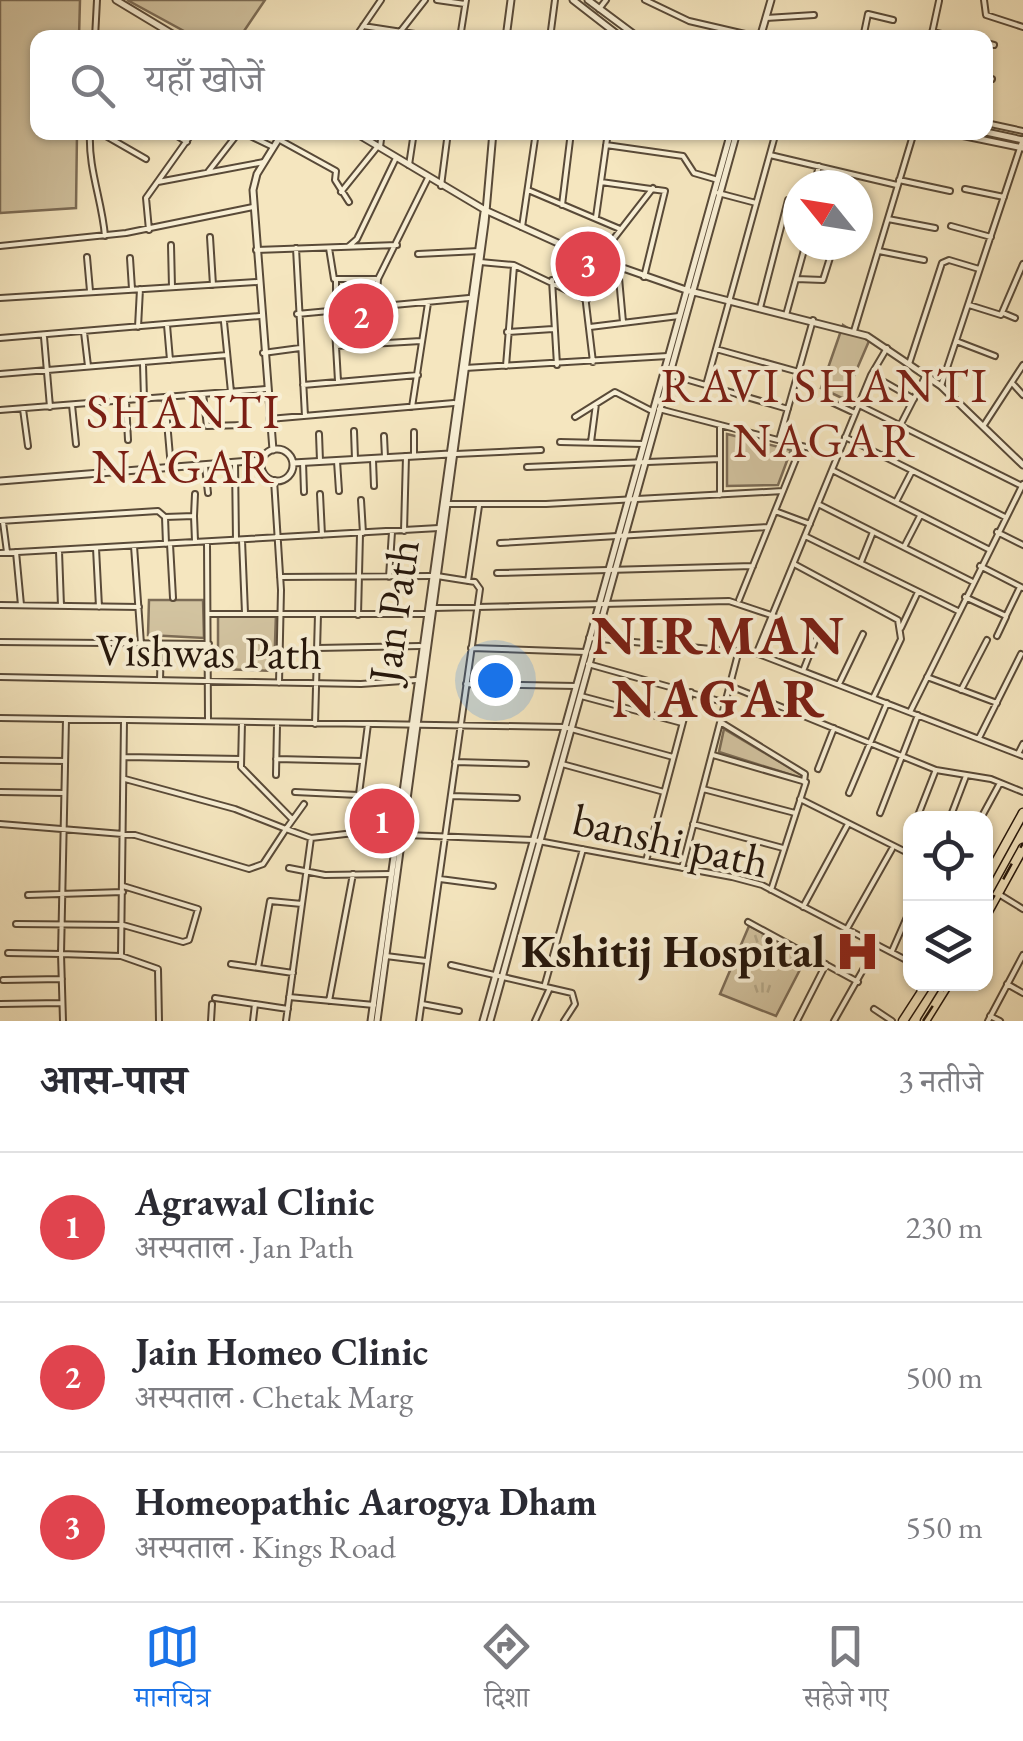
<!DOCTYPE html>
<html lang="hi">
<meta charset="utf-8">
<style>
:root{--surface:#fff;--page:#f7f7f7;--text:#2b2b33;--muted:#7c7c81;--line:#e1e1e2;--accent:#1a73e8}
body{margin:0;font-family:"EB Garamond","Noto Serif Devanagari",serif;background:var(--page);color:var(--text)}
.controls{position:absolute;right:30px;bottom:30px;display:grid;overflow:hidden;border-radius:20px;box-shadow:0 2px 8px #0004}
.controls button{width:90px;height:90px;display:grid;place-items:center;padding:0;border:0;border-bottom:2px solid var(--line);background:var(--surface);color:var(--text);font:50px sans-serif}
.compass{position:absolute;left:783px;top:170px;width:90px;height:90px;border-radius:50%;background:var(--surface);box-shadow:0 2px 8px #0004;rotate:300deg}
.you{position:absolute;left:495px;top:680px;width:35px;height:35px;margin:-25px;border:8px solid #fff;border-radius:50%;background:#1a73e8;box-shadow:0 0 0 15px #1a73e833}
.badge{display:grid;place-items:center;width:65px;height:65px;border-radius:50%;background:var(--accent);color:#fff;font-size:32px;font-weight:700}
.pin{position:absolute;translate:-50% -50%;border:5px solid #fff;box-shadow:0 2px 10px #0006}
.list{margin:0;padding:0;list-style:none}
h2{display:flex;justify-content:space-between;align-items:center;height:130px;margin:0;padding:0 40px;font-size:42px}
h2 small{font-size:32px;font-weight:400;color:var(--muted)}
.list li{display:grid;grid-template-columns:65px 1fr auto;gap:30px;align-items:center;box-sizing:border-box;height:150px;padding:0 40px;border-top:2px solid var(--line)}
.list b{display:block;font-size:38px;white-space:nowrap}
.list p{margin:0;font-size:32px;white-space:nowrap;color:var(--muted)}
.list em{font-size:32px;font-style:normal;color:var(--muted)}
.icon{flex:none;width:55px;height:55px;fill:none;stroke:currentColor;stroke-width:2;stroke-linecap:round;stroke-linejoin:round}
.map{position:relative;flex:none;width:1023px;height:1021px;overflow:hidden}
.search{position:absolute;background:var(--surface);box-shadow:0 2px 8px #0004;left:30px;right:30px;top:30px;height:110px;display:flex;align-items:center;gap:25px;box-sizing:border-box;padding:0 35px;border-radius:20px;color:var(--muted);font-size:38px}
.sheet{height:580px;background:var(--surface)}
nav{display:flex;justify-content:space-around;align-items:center;box-sizing:border-box;height:140px;border-top:2px solid var(--line);background:var(--surface);font-size:28px;color:var(--muted)}
nav a{display:grid;justify-items:center;gap:5px}
nav .on{color:var(--accent)}
.map>svg:first-child{display:block}
.grass{fill:url(#grass-tufts);stroke:#7c6c56;stroke-width:2.5}
.green{fill:#d2c3a0;stroke:#7c6c56;stroke-width:2.5}
.lines{fill:none;stroke-linecap:round;stroke-linejoin:round}
.minor-casing{stroke:#594a38;stroke-width:8}
.tertiary-casing{stroke:#594a38;stroke-width:9}
.trunk-casing{stroke:#25160b;stroke-width:11}
.minor{stroke:#f8efd5;stroke-width:4}
.tertiary{stroke:#f8efd5;stroke-width:5}
.trunk{stroke:#f5e6bf;stroke-width:8}
.rail{stroke:#25160b;stroke-width:2.5;stroke-dasharray:18 18;stroke-linecap:butt}
.labels{text-anchor:middle;stroke-width:8;stroke-linejoin:round;paint-order:stroke}
.street-label{font-size:45px;fill:#25160b;stroke:#f8efd5}
.poi-label{font-size:45px;font-weight:bold;fill:#25160b;stroke:#f8efd5;text-anchor:end}
.neighbourhood-label{font-size:48px;letter-spacing:2.5px;fill:#7a1f14;stroke:#f8efd5}
.district-label{font-size:55px;font-weight:bold;letter-spacing:2.5px;fill:#7a1f14;stroke:#f8efd5}
</style>
<div class="map">
<svg width="1023" height="1021" viewBox="0 0 1023 1021">
<defs>
<pattern id="grass-tufts" width="24" height="20" patternUnits="userSpaceOnUse" patternTransform="scale(2.5)"><rect width="24" height="20" fill="#d2c3a0"/><path d="M3 7l-1-3M5 7V3M7 7l1-3M15 17l-1-3M17 17v-4M19 17l1-3" fill="none" stroke="#b4a788"/></pattern>
</defs>
<rect width="100%" height="100%" fill="#f5e6bf"/>
<filter id="stains"><feTurbulence type="fractalNoise" baseFrequency=".002" numOctaves="4"/><feColorMatrix values="0 0 0 0 .2 0 0 0 0 .09 0 0 0 0 .02 0 0 0 .5 -.17"/></filter>
<radialGradient id="worn" r=".72"><stop offset=".6" stop-color="#630" stop-opacity="0"/><stop offset="1" stop-color="#630" stop-opacity=".3"/></radialGradient>
<!-- grass -->
<path class="grass" d="M 749,926 L 807,956 L 776,1016 L 720,994 Z"/>
<!-- green -->
<path class="green" d="M 0,0 L 80,0 L 79,37 L 38,38 L 38,132 L 77,133 L 76,208 L 0,213 Z
M 127,0 L 265,0 L 240,37 L 195,37 Z
M 843,325 L 869,341 L 844,399 L 821,388 Z
M 727,434 L 791,450 L 778,485 L 727,486 Z
M 149,600 L 203,600 L 204,638 L 148,635 Z
M 276,614 L 274,671 L 218,669 L 218,616 Z
M 724,729 L 802,775 L 801,778 L 719,752 Z"/>
<g class="lines">
<defs>
<path id="minor" d="M 437,0 L 465,4
M 645,0 L 689,21 L 758,37
M 984,0 L 986,15 L 1023,27
M 599,9 L 606,0
M 766,18 L 814,15
M 363,26 L 441,38
M 400,32 L 425,0
M 932,32 L 960,38
M 95,38 L 97,0
M 355,38 L 381,0
M 460,38 L 466,0
M 550,38 L 555,0
M 863,38 L 868,14 L 893,20
M 931,38 L 939,1
M 986,43 L 994,45
M 986,78 L 992,79
M 986,123 L 1023,131
M 90,132 C 88,169 102,200 105,236
M 99,132 L 146,159
M 171,132 L 187,142
M 242,132 L 273,147
M 524,132 L 536,134
M 278,139 L 336,171 L 335,180 L 349,202
M 606,145 L 683,156 L 694,173 L 718,180
M 380,147 L 382,132
M 770,155 L 897,185
M 409,165 L 414,132
M 208,172 L 239,132
M 899,180 L 950,191
M 158,182 L 264,162
M 601,182 L 665,191 L 644,277
M 814,185 L 819,166
M 441,186 L 448,132
M 965,189 L 1004,197
M 528,190 L 620,229
M 341,192 L 378,146
M 718,193 L 756,203
M 562,205 L 571,132
M 596,217 L 608,132
M 888,219 L 935,228
M 951,226 L 991,237
M 522,227 L 536,132
M 149,230 L 146,198 L 193,132
M 210,237 L 213,285
M 171,245 L 172,287
M 0,246 L 126,233 L 253,207
M 349,246 L 357,239 L 396,158
M 296,248 L 305,416
M 329,248 L 334,279 L 376,279
M 256,250 L 397,245
M 879,251 L 924,260
M 580,253 L 593,362
M 418,254 L 479,251
M 87,257 L 90,291
M 130,258 L 132,289
M 598,259 L 653,188
M 480,262 L 514,265 L 587,300
M 618,267 L 623,322
M 796,279 L 823,280 L 834,245
M 336,280 L 336,293
M 552,280 L 557,365
M 0,298 L 257,282
M 969,305 L 1001,315 L 1023,264
M 376,307 L 378,279 L 428,178
M 760,308 L 788,200
M 334,311 L 338,381
M 1003,313 L 1015,318
M 297,314 L 469,298
M 786,315 L 804,250
M 224,322 L 231,392
M 167,325 L 170,360
M 138,327 L 140,289
M 590,327 L 679,316
M 854,331 L 914,132
M 84,332 L 88,366
M 507,332 L 553,329
M 44,337 L 50,407
M 0,338 L 260,316
M 956,341 L 995,356
M 336,346 L 421,341
M 716,349 L 799,372
M 263,353 L 300,348
M 143,364 L 144,399
M 909,364 L 942,263 L 949,260 L 979,269
M 506,366 L 514,266
M 465,368 L 668,356
M 0,374 L 227,355
M 668,374 L 788,409
M 872,375 L 914,399
M 1013,384 L 1023,395
M 303,385 L 418,375
M 706,385 L 776,132
M 941,386 L 1023,139
M 203,394 L 207,426 L 245,425
M 165,398 L 171,468
M 827,400 L 855,413
M 126,401 L 128,440
M 72,405 L 76,444
M 859,405 L 1020,485
M 412,407 L 428,303
M 23,409 L 28,446
M 659,409 L 797,445 L 798,454 L 739,600
M 0,410 L 266,389
M 575,417 L 615,392 L 652,411
M 269,419 L 454,403
M 984,425 L 1023,365
M 354,431 L 355,459
M 319,434 L 320,461
M 384,436 L 385,457
M 845,437 L 1005,517
M 779,440 L 813,320
M 560,442 L 643,444
M 591,442 L 596,404
M 797,445 L 815,449
M 456,454 L 541,450
M 414,456 L 414,432
M 884,457 L 925,377
M 373,460 L 374,486
M 337,461 L 339,491
M 303,462 L 304,492
M 235,463 L 236,540
M 205,466 L 208,493
M 527,467 L 720,459
M 832,470 L 988,549
M 274,480 L 281,590 L 279,683
M 320,494 L 322,535
M 720,495 L 720,425
M 361,500 L 363,533
M 896,502 L 912,471
M 448,504 L 546,504 L 783,491
M 818,504 L 971,581
M 775,511 L 810,524
M 194,516 L 195,494
M 165,517 L 194,516 L 195,541
M 0,521 L 158,511 L 165,517 L 166,544
M 3,522 L 7,552
M 404,531 L 406,456
M 997,532 L 1023,545
M 805,536 L 958,611
M 242,540 L 245,613
M 207,542 L 208,721
M 500,543 L 768,527
M 170,544 L 173,598
M 134,546 L 141,644
M 904,547 L 920,516
M 96,548 L 99,607
M 59,551 L 61,606
M 16,552 L 21,605
M 0,553 L 439,528
M 861,562 L 873,532
M 794,564 L 898,620 L 901,639 L 873,698
M 980,566 L 1023,588
M 497,573 L 753,566
M 280,577 L 431,576
M 389,577 L 392,532
M 468,581 L 479,506
M 965,597 L 1006,616 L 1020,587
M 0,605 L 139,607
M 433,608 L 729,601 L 774,616
M 209,614 L 425,614
M 358,615 L 360,534
M 901,628 L 918,592
M 997,636 L 1006,617
M 589,638 L 756,653 L 1023,756
M 0,642 L 209,644
M 317,648 L 420,646
M 471,648 L 585,652
M 757,652 L 871,375 L 887,348
M 588,664 L 723,702
M 803,671 L 820,628
M 0,677 L 361,684 L 416,680
M 927,677 L 997,703
M 160,680 L 161,645
M 466,684 L 576,686
M 839,684 L 863,634
M 730,686 L 936,770 L 991,779 L 1023,792
M 961,690 L 987,640
M 581,696 L 682,723
M 910,712 L 1023,484
M 0,718 L 564,727 L 673,757
M 124,720 L 121,956 L 158,969 L 159,1021
M 242,722 L 241,767 L 292,819
M 722,723 L 805,774 L 804,782
M 315,724 L 318,614
M 979,738 L 1021,654
M 1018,754 L 1023,744
M 713,755 L 806,782 L 771,890
M 125,757 L 241,759
M 276,759 L 363,761
M 0,760 L 65,761
M 455,762 L 526,764
M 562,764 L 664,792
M 818,769 L 834,728
M 276,775 L 277,725
M 125,779 L 235,809 L 286,829 L 304,804
M 703,789 L 795,813
M 0,792 L 64,793
M 295,792 L 358,795
M 849,793 L 887,703
M 451,796 L 517,798
M 800,799 L 910,854
M 880,813 L 918,715
M 917,818 L 935,772
M 950,818 L 966,776
M 981,818 L 1000,783
M 0,824 L 135,835 L 249,869 L 263,864 L 286,829 L 311,838 L 354,833 L 533,840 L 732,877 L 762,885 L 910,962
M 693,824 L 783,848
M 354,833 L 368,724
M 646,861 L 691,692
M 289,868 L 325,875 L 391,874
M 682,868 L 739,650
M 440,879 L 493,886
M 997,893 L 1023,909
M 28,895 L 123,892
M 803,907 L 848,824
M 748,922 L 858,982
M 16,924 L 123,925 L 183,942 L 189,940 L 198,909 L 123,886
M 848,927 L 892,849
M 892,951 L 910,910
M 8,953 L 61,954 L 66,719
M 386,956 L 426,961
M 231,964 L 293,973
M 451,965 L 572,993 L 575,1004 L 564,1021
M 258,968 L 270,901 L 302,904
M 3,980 L 62,979
M 545,984 L 583,849
M 1007,984 L 1023,993
M 289,997 L 374,1005
M 215,998 L 288,1009
M 329,1001 L 353,874
M 0,1004 L 62,1003
M 422,1004 L 459,1011
M 874,1009 L 892,1021
M 990,1016 L 1000,1021
M 63,1021 L 61,954 L 120,956
M 211,1021 L 212,1004
M 253,1021 L 255,1004
M 286,1021 L 311,838
M 419,1021 L 480,589 L 475,582 L 437,576
M 535,1021 L 549,990
M 797,1021 L 826,964
M 834,1021 L 877,945
M 988,1021 L 1023,955"/>
<path id="tertiary" d="M 116,0 L 179,38
M 573,0 L 622,38
M 588,0 L 639,38
M 506,38 L 511,0
M 760,38 L 771,0
M 354,132 L 485,210 L 580,253 L 686,290 L 867,336 L 941,386 L 1023,465
M 946,132 L 1023,148
M 986,132 L 1023,140
M261 465a16 16 0 1 1 32 0a16 16 0 1 1-32 0Z
M 273,450 L 253,190 L 257,174 L 283,132
M 293,463 L 450,454
M 0,481 L 262,460
M 371,1021 L 484,212
M 377,1021 L 485,223 L 493,132
M 483,1021 L 731,132
M 490,1021 L 737,132"/>
<path id="trunk" d="M 986,880 L 1023,813
M 986,915 L 1023,848
M 903,1021 L 927,984
M 925,1021 L 948,984"/>
</defs>
<!-- minor casing -->
<use href="#minor" class="minor-casing"/>
<!-- tertiary casing -->
<use href="#tertiary" class="tertiary-casing"/>
<!-- trunk casing -->
<use href="#trunk" class="trunk-casing"/>
<!-- minor -->
<use href="#minor" class="minor"/>
<!-- tertiary -->
<use href="#tertiary" class="tertiary"/>
<!-- trunk -->
<use href="#trunk" class="trunk"/>
<!-- rail -->
<path class="rail" d="M 986,911 L 1023,843
M 923,1021 L 947,984"/>
</g>
<!-- icons -->
<defs>
<symbol id="hospital-bare" viewBox="-9 -9 18 18"><path d="M-5-5h3v3.5h4V-5h3V5h-3V1.5h-4V5h-3Z" fill="#8f2418" stroke="#f8efd5" stroke-width="2.5" paint-order="stroke"/></symbol>
</defs>
<g fill-rule="evenodd">
<use href="#hospital-bare" x="826" y="920" width="63" height="63"/>
</g>
<g class="labels">
<!-- street labels -->
<g class="street-label">
<text transform="translate(393 611) rotate(-82)" y="16">Jan Path</text>
<text transform="translate(209 651) rotate(1)" y="16">Vishwas Path</text>
<text transform="translate(671 840) rotate(13)" y="16">banshi path</text>
</g>
<!-- poi labels -->
<g class="poi-label">
<text x="825" y="967">Kshitij Hospital</text>
</g>
<!-- neighbourhood labels -->
<g class="neighbourhood-label">
<text x="825" y="402">RAVI SHANTI<tspan x="825" dy="55">NAGAR</tspan></text>
<text x="184" y="428">SHANTI<tspan x="184" dy="55">NAGAR</tspan></text>
</g>
<!-- district labels -->
<g class="district-label">
<text x="719" y="654">NIRMAN<tspan x="719" dy="63">NAGAR</tspan></text>
</g>
</g>
<rect width="100%" height="100%" filter="url(#stains)"/>
<rect width="100%" height="100%" fill="url(#worn)"/>
</svg>
<div class="controls">
<button><svg class="icon" aria-label="locate" viewBox="0 0 24 24"><circle cx="12" cy="12" r="6"/><path d="M12 2v4M12 18v4M2 12h4M18 12h4"/></svg></button>
<button><svg class="icon" aria-label="layers" viewBox="0 0 24 24"><path d="M12 4l9 5-9 5-9-5zM3 14l9 5 9-5"/></svg></button>
</div>
<svg class="compass" viewBox="-18 -18 36 36"><path d="M0-13l5 13h-10z" fill="#e53935"/><path d="M0 13l5-13h-10z" fill="#7c7c81"/></svg>
<div class="you"></div>
<div class="pin badge" style="left:382px;top:821px;background:#e0444e">1</div>
<div class="pin badge" style="left:361px;top:316px;background:#e0444e">2</div>
<div class="pin badge" style="left:588px;top:264px;background:#e0444e">3</div>
<div class="search"><svg class="icon" aria-label="search" viewBox="0 0 24 24"><circle cx="10" cy="10" r="6"/><path d="M15 15l6 6"/></svg>यहाँ खोजें</div>
</div>
<section class="sheet">
<h2>आस-पास<small>3 नतीजे</small></h2>
<ul class="list">
<li><span class="badge" style="background:#e0444e">1</span><div><b>Agrawal Clinic</b><p>अस्पताल · Jan Path</p></div><em>230 m</em></li>
<li><span class="badge" style="background:#e0444e">2</span><div><b>Jain Homeo Clinic</b><p>अस्पताल · Chetak Marg</p></div><em>500 m</em></li>
<li><span class="badge" style="background:#e0444e">3</span><div><b>Homeopathic Aarogya Dham</b><p>अस्पताल · Kings Road</p></div><em>550 m</em></li>
</ul>
</section>
<nav>
<a class="on"><svg class="icon" aria-label="map" viewBox="0 0 24 24"><path d="M3 6l6-2 6 2 6-2v14l-6 2-6-2-6 2zM9 4v14M15 6v14"/></svg>मानचित्र</a>
<a><svg class="icon" aria-label="directions" viewBox="0 0 24 24"><path d="M12 3l9 9-9 9-9-9zM9 14v-3h6M13 9l2 2-2 2"/></svg>दिशा</a>
<a><svg class="icon" aria-label="saved" viewBox="0 0 24 24"><path d="M7 4h10v16l-5-4-5 4z"/></svg>सहेजे गए</a>
</nav>
